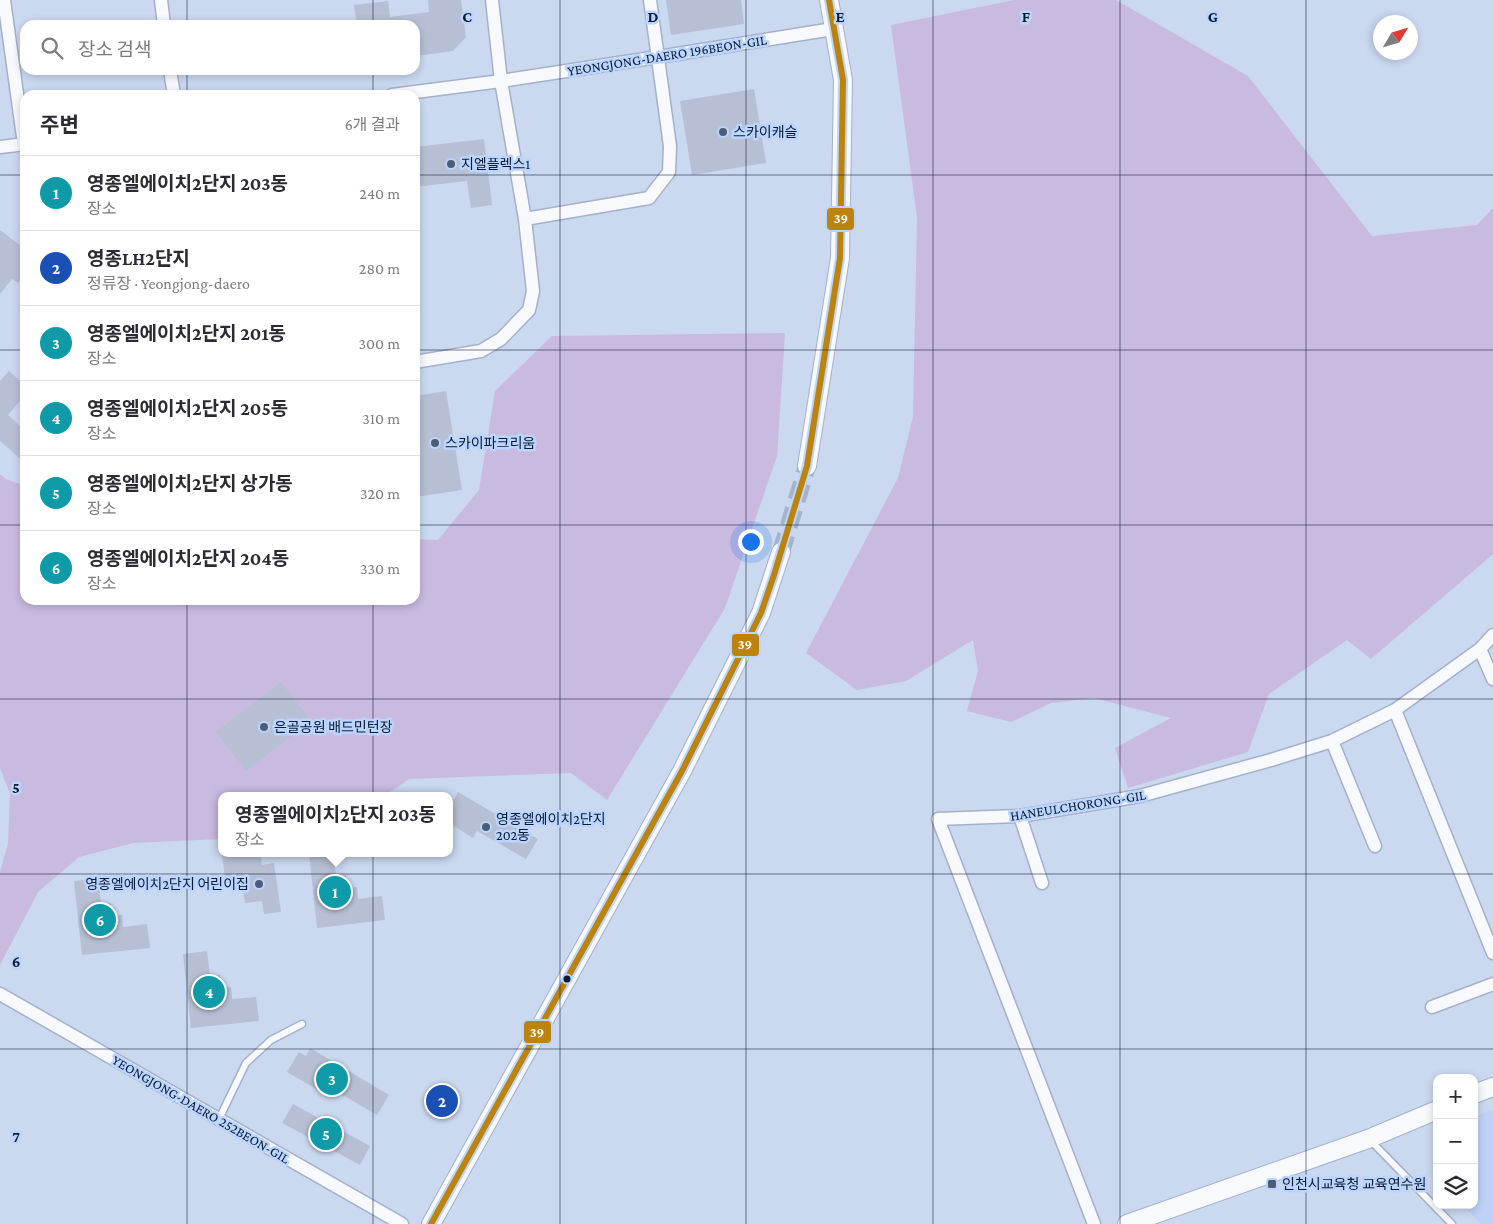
<!DOCTYPE html>
<html lang="ko">
<meta charset="utf-8">
<style>
:root{--surface:#fff;--page:#f7f7f7;--text:#2b2b33;--muted:#7c7c81;--line:#e1e1e2;--accent:#d93025}
body{margin:0;font-family:"Crimson Pro","Noto Sans KR",serif;background:var(--page);color:var(--text)}
.controls{position:absolute;right:15px;bottom:15px;display:grid;overflow:hidden;border-radius:10px;box-shadow:0 2px 8px #0003}
.controls button{width:45px;height:45px;display:grid;place-items:center;padding:0;border:0;border-bottom:1px solid var(--line);background:var(--surface);color:var(--text);font:25px sans-serif}
.compass{position:absolute;left:1373px;top:15px;width:45px;height:45px;border-radius:50%;background:var(--surface);box-shadow:0 2px 8px #0003;rotate:52deg}
.you{position:absolute;left:750px;top:541px;width:18px;height:18px;margin:-12px;border:4px solid #fff;border-radius:50%;background:#1a73e8;box-shadow:0 0 0 8px #1a73e833}
.badge{display:grid;place-items:center;width:32px;height:32px;border-radius:50%;background:var(--accent);color:#fff;font-size:16px;font-weight:700}
.pin{position:absolute;translate:-50% -50%;border:2px solid #fff;box-shadow:0 1px 5px #0006}
.popup{position:absolute;left:218px;top:792px;width:235px;height:65px;box-sizing:border-box;display:grid;place-content:center;border-radius:10px;background:var(--surface);filter:drop-shadow(0 1px 4px #0005);font-size:16px;white-space:nowrap;color:var(--muted)}
.popup b{font-size:19px;color:var(--text)}
.popup::after{content:'';position:absolute;left:50%;top:100%;margin-left:-10px;border:10px solid transparent;border-top-color:var(--surface)}
.list{margin:0;padding:0;list-style:none}
h2{display:flex;justify-content:space-between;align-items:center;height:65px;margin:0;padding:0 20px;font-size:21px}
h2 small{font-size:16px;font-weight:400;color:var(--muted)}
.list li{display:grid;grid-template-columns:32px 1fr auto;gap:15px;align-items:center;box-sizing:border-box;height:75px;padding:0 20px;border-top:1px solid var(--line)}
.list b{display:block;font-size:19px;white-space:nowrap}
.list p{margin:0;font-size:16px;white-space:nowrap;color:var(--muted)}
.list em{font-size:16px;font-style:normal;color:var(--muted)}
.icon{flex:none;width:28px;height:28px;fill:none;stroke:currentColor;stroke-width:2;stroke-linecap:round;stroke-linejoin:round}
.map{position:relative;flex:none;width:1493px;height:1224px;overflow:hidden}
.search{position:absolute;background:var(--surface);box-shadow:0 2px 8px #0003;left:20px;top:20px;width:400px;height:55px;display:flex;align-items:center;gap:12px;box-sizing:border-box;padding:0 18px;border-radius:15px;color:var(--muted);font-size:19px}
.panel{position:absolute;background:var(--surface);box-shadow:0 2px 8px #0003;left:20px;top:90px;width:400px;height:515px;border-radius:15px}
.map>svg:first-child{display:block}
.built{fill:#bdd2f6}
.green{fill:#c9badf}
.building{fill:#b7bfd5}
.lines{fill:none;stroke-linecap:round;stroke-linejoin:round}
.secondary-tunnel{stroke:#a4b2ca;stroke-width:18;stroke-dasharray:18 9;stroke-linecap:butt}
.lane-casing{stroke:#a4b1c8;stroke-width:9}
.street-casing{stroke:#a4b1c8;stroke-width:15}
.secondary-casing{stroke:#a4b1c8;stroke-width:20}
.lane{stroke:#f7f9fd;stroke-width:6}
.street{stroke:#f7f9fd;stroke-width:12}
.secondary{stroke:#f7f9fd;stroke-width:18}
.bus-1-casing{stroke:#bbd5ff;stroke-width:10}
.bus-1{stroke:#bc830d;stroke-width:6}
.grid{fill:none;stroke:#0c1b34;stroke-width:1;stroke-opacity:0.55}
.poi-dot{fill:#4e5d76;stroke:#bbd5ff;stroke-width:2}
.bus-dot{fill:#0c1b34;stroke:#bbd5ff;stroke-width:2}
.labels{text-anchor:middle;stroke-width:5;stroke-linejoin:round;paint-order:stroke}
.street-label{font-size:14px;fill:#0c1b34;stroke:#bbd5ff}
.poi-label{font-size:14px;fill:#0c1b34;stroke:#bbd5ff;text-anchor:start}
.grid-label{font-size:16px;text-anchor:middle;font-weight:bold;fill:#0c1b34;stroke:#bbd5ff;stroke-width:5;stroke-linejoin:round;paint-order:stroke}
.line-badge{stroke:#bbd5ff;stroke-width:2}
.badge-label{font-size:14px;text-anchor:middle;font-weight:bold;fill:#fff}
</style>
<div class="map">
<svg width="1493" height="1224" viewBox="0 0 1493 1224">
<rect width="100%" height="100%" fill="#cad8f0"/>
<!-- built -->
<path class="built" d="M 1493,1110 L 1493,1224 L 1481,1224 L 1463,1205 L 1474,1205 L 1474,1117 Z"/>
<!-- green -->
<path class="green" d="M 1014,0 L 1116,0 L 1248,76 L 1372,236 L 1477,225 L 1493,208 L 1493,554 L 1371,659 L 1347,640 L 1269,694 L 1248,752 L 1128,788 L 1115,748 L 1171,718 L 1094,698 L 1051,703 L 1011,722 L 967,711 L 978,671 L 973,640 L 906,681 L 857,690 L 806,653 L 898,478 L 913,417 L 917,217 L 891,25 Z
M 785,333 L 777,456 L 725,608 L 607,800 L 571,773 L 409,779 L 384,796 L 221,796 L 221,839 L 133,843 L 79,857 L 38,892 L 0,965 L 0,872 L 8,843 L 10,794 L 0,768 L 0,474 L 6,479 L 25,486 L 25,600 L 415,600 L 415,539 L 438,540 L 479,490 L 495,391 L 552,336 Z"/>
<!-- building -->
<path class="building" d="M 428,0 L 461,0 L 466,37 L 453,51 L 415,56 L 415,25 L 357,25 L 354,5 L 388,1 L 390,17 L 429,12 Z
M 666,0 L 741,0 L 744,24 L 671,35 Z
M 754,89 L 766,163 L 692,175 L 680,101 Z
M 484,139 L 492,205 L 471,208 L 467,181 L 415,187 L 415,147 Z
M 0,230 L 25,249 L 25,274 L 18,283 L 12,279 L 0,294 Z
M 9,371 L 25,385 L 25,395 L 8,415 L 25,431 L 25,463 L 0,441 L 0,381 Z
M 446,391 L 462,490 L 415,497 L 415,396 Z
M 281,682 L 311,721 L 246,771 L 216,732 Z
M 458,792 L 538,839 L 526,859 L 477,831 L 473,838 L 449,823 L 449,797 L 454,800 Z
M 237,853 L 260,853 L 262,865 L 274,863 L 281,912 L 264,914 L 262,901 L 245,903 L 242,882 L 226,885 L 222,855 Z
M 309,853 L 333,853 L 336,876 L 346,875 L 347,888 L 357,887 L 358,899 L 382,896 L 385,920 L 317,928 Z
M 98,879 L 101,904 L 111,903 L 112,916 L 122,915 L 123,927 L 147,924 L 150,948 L 82,955 L 74,881 Z
M 207,951 L 210,976 L 220,975 L 221,988 L 231,987 L 232,999 L 256,997 L 259,1021 L 191,1028 L 183,954 Z
M 310,1048 L 389,1095 L 377,1115 L 329,1087 L 325,1094 L 287,1072 L 299,1052 L 306,1056 Z
M 293,1104 L 370,1146 L 360,1165 L 282,1123 Z"/>
<g class="lines">
<!-- secondary-tunnel -->
<path class="secondary-tunnel" d="M 781,552 L 807,466"/>
<defs>
<path id="lane" d="M 219,1119 L 246,1063 L 271,1040 L 302,1024
M 1369,1139 L 1452,1224"/>
<path id="street" d="M 4,0 L 24,144
M 161,0 L 164,25
M 170,70 L 174,95
M 392,95 L 501,81 L 658,57 L 833,29
M 0,147 L 25,144
M 525,219 L 649,198 L 669,172 L 670,146 L 650,0
M 415,362 L 481,351 L 501,339 L 529,310 L 533,291 L 525,219 L 501,81 L 492,0
M 1480,649 L 1493,679
M 1395,710 L 1493,953
M 1332,741 L 1375,846
M 1020,816 L 1042,883
M 0,994 L 402,1224
M 1432,1007 L 1493,984
M 1094,1224 L 938,819 L 1020,816 L 1140,796 L 1271,760 L 1332,741 L 1395,710 L 1480,649 L 1493,635"/>
<path id="secondary" d="M 807,466 L 840,258 L 843,80 L 829,0
M 1474,1094 L 1493,1087
M 431,1224 L 682,771 L 761,613 L 781,552
M 1127,1224 L 1368,1139 L 1437,1110"/>
</defs>
<!-- lane casing -->
<use href="#lane" class="lane-casing"/>
<!-- street casing -->
<use href="#street" class="street-casing"/>
<!-- secondary casing -->
<use href="#secondary" class="secondary-casing"/>
<!-- lane -->
<use href="#lane" class="lane"/>
<!-- street -->
<use href="#street" class="street"/>
<!-- secondary -->
<use href="#secondary" class="secondary"/>
<defs>
<path id="bus-1" d="M 431,1224 L 682,771 L 761,613 L 774,575 L 807,466 L 840,258 L 843,80 L 829,0"/>
</defs>
<!-- bus-1 casing -->
<use href="#bus-1" class="bus-1-casing"/>
<!-- bus-1 -->
<use href="#bus-1" class="bus-1"/>
</g>
<!-- grid -->
<path class="grid" d="M 187,0 L 187,25M 373,0 L 373,25M 560,0 L 560,1224M 746,0 L 746,1224M 933,0 L 933,1224M 1120,0 L 1120,1224M 1306,0 L 1306,1224M 187,70 L 187,95M 373,70 L 373,95M 0,175 L 25,175M 415,175 L 1493,175M 0,350 L 25,350M 415,350 L 1493,350M 0,525 L 25,525M 415,525 L 1493,525M 187,600 L 187,1224M 373,600 L 373,1224M 0,699 L 1493,699M 0,874 L 1493,874M 0,1049 L 1493,1049"/>
<!-- markers -->
<g class="poi-dot">
<circle cx="723" cy="132" r="5"/>
<circle cx="451" cy="164" r="5"/>
<circle cx="435" cy="443" r="5"/>
<circle cx="264" cy="727" r="5"/>
<circle cx="486" cy="827" r="5"/>
<circle cx="259" cy="884" r="5"/>
<rect x="1267" y="1179" width="10" height="10" rx="2.5"/>
</g>
<circle class="bus-dot" cx="567" cy="979" r="4.5"/>
<g class="labels">
<!-- street labels -->
<g class="street-label">
<text transform="translate(667 55) rotate(-9)" y="5">YEONGJONG-DAERO 196BEON-GIL</text>
<text transform="translate(1078 805) rotate(-9)" y="5">HANEULCHORONG-GIL</text>
<text transform="translate(201 1109) rotate(30)" y="5">YEONGJONG-DAERO 252BEON-GIL</text>
</g>
<!-- poi labels -->
<g class="poi-label">
<text x="733" y="137">스카이캐슬</text>
<text x="461" y="169">지엘플렉스1</text>
<text x="445" y="448">스카이파크리움</text>
<text x="274" y="732">은골공원 배드민턴장</text>
<text x="496" y="824">영종엘에이치2단지<tspan x="496" dy="16">202동</tspan></text>
<text x="249" y="889" text-anchor="end">영종엘에이치2단지 어린이집</text>
<text x="1282" y="1189">인천시교육청 교육연수원</text>
</g>
</g>
<g class="grid-label">
<text x="467" y="22">C</text>
<text x="653" y="22">D</text>
<text x="840" y="22">E</text>
<text x="1026" y="22">F</text>
<text x="1213" y="22">G</text>
<text x="16" y="793">5</text>
<text x="16" y="967">6</text>
<text x="16" y="1142">7</text>
</g>
<g class="line-badge">
<rect x="826" y="207" width="29" height="24" rx="5" fill="#bc830d"/>
<rect x="731" y="633" width="29" height="24" rx="5" fill="#bc830d"/>
<rect x="523" y="1020" width="29" height="24" rx="5" fill="#bc830d"/>
</g>
<g class="badge-label">
<text x="841" y="223">39</text>
<text x="745" y="649">39</text>
<text x="537" y="1037">39</text>
</g>
</svg>
<div class="controls">
<button>+</button>
<button>−</button>
<button><svg class="icon" aria-label="layers" viewBox="0 0 24 24"><path d="M12 4l9 5-9 5-9-5zM3 14l9 5 9-5"/></svg></button>
</div>
<svg class="compass" viewBox="-18 -18 36 36"><path d="M0-13l5 13h-10z" fill="#e53935"/><path d="M0 13l5-13h-10z" fill="#7c7c81"/></svg>
<div class="you"></div>
<div class="pin badge" style="left:335px;top:892px;background:#0f9aa8">1</div>
<div class="popup"><b>영종엘에이치2단지 203동</b>장소</div>
<div class="pin badge" style="left:442px;top:1101px;background:#1a4fb4">2</div>
<div class="pin badge" style="left:332px;top:1079px;background:#0f9aa8">3</div>
<div class="pin badge" style="left:209px;top:992px;background:#0f9aa8">4</div>
<div class="pin badge" style="left:326px;top:1134px;background:#0f9aa8">5</div>
<div class="pin badge" style="left:100px;top:920px;background:#0f9aa8">6</div>
<div class="search"><svg class="icon" aria-label="search" viewBox="0 0 24 24"><circle cx="10" cy="10" r="6"/><path d="M15 15l6 6"/></svg>장소 검색</div>
<section class="panel">
<h2>주변<small>6개 결과</small></h2>
<ul class="list">
<li><span class="badge" style="background:#0f9aa8">1</span><div><b>영종엘에이치2단지 203동</b><p>장소</p></div><em>240 m</em></li>
<li><span class="badge" style="background:#1a4fb4">2</span><div><b>영종LH2단지</b><p>정류장 · Yeongjong-daero</p></div><em>280 m</em></li>
<li><span class="badge" style="background:#0f9aa8">3</span><div><b>영종엘에이치2단지 201동</b><p>장소</p></div><em>300 m</em></li>
<li><span class="badge" style="background:#0f9aa8">4</span><div><b>영종엘에이치2단지 205동</b><p>장소</p></div><em>310 m</em></li>
<li><span class="badge" style="background:#0f9aa8">5</span><div><b>영종엘에이치2단지 상가동</b><p>장소</p></div><em>320 m</em></li>
<li><span class="badge" style="background:#0f9aa8">6</span><div><b>영종엘에이치2단지 204동</b><p>장소</p></div><em>330 m</em></li>
</ul>
</section>
</div>
